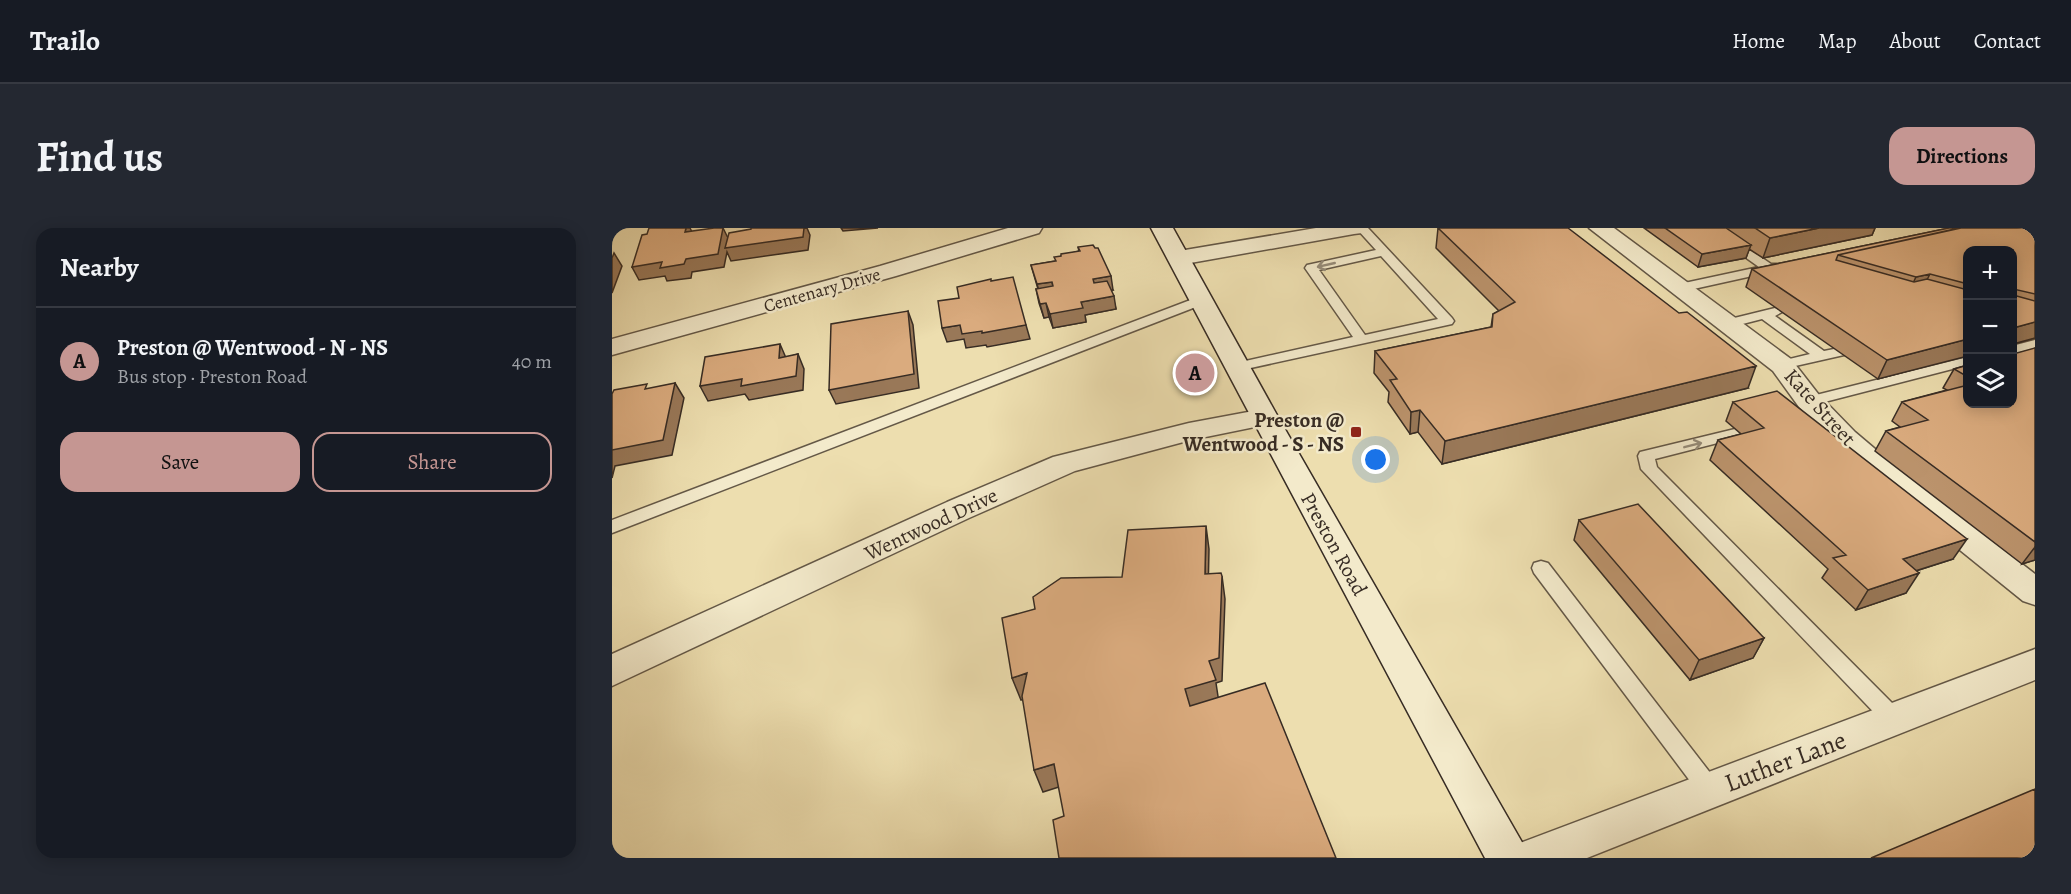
<!DOCTYPE html>
<meta charset="utf-8">
<style>
:root{--surface:#171b24;--page:#242831;--text:#f1f3f6;--muted:#9ea1a6;--line:#363941;--accent:#c59692}
body{margin:0;font-family:Alegreya,serif;background:var(--page);color:var(--text)}
.controls{position:absolute;right:18px;top:18px;display:grid;overflow:hidden;border-radius:12px;box-shadow:0 3px 15px #0003}
.controls button{width:54px;height:54px;display:grid;place-items:center;padding:0;border:0;border-bottom:2px solid var(--line);background:var(--surface);color:var(--text);font:30px sans-serif}
.you{position:absolute;left:764px;top:232px;width:21px;height:21px;margin:-15px;border:4px solid #fff;border-radius:50%;background:#1a73e8;box-shadow:0 0 0 9px #1a73e833}
.badge{display:grid;place-items:center;width:39px;height:39px;border-radius:50%;background:var(--accent);color:#111;font-size:20px;font-weight:700}
.pin{position:absolute;translate:-50% -50%;border:3px solid #fff;box-shadow:0 2px 6px #0006}
.list{margin:0;padding:0;list-style:none}
h2{display:flex;justify-content:space-between;align-items:center;height:78px;margin:0;padding:0 24px;font-size:26px}
h2 small{font-size:20px;font-weight:400;color:var(--muted)}
.list li{display:grid;grid-template-columns:39px 1fr auto;gap:18px;align-items:center;box-sizing:border-box;height:108px;padding:0 24px;border-top:2px solid var(--line)}
.list b{display:block;font-size:22px;white-space:nowrap}
.list p{margin:0;font-size:20px;white-space:nowrap;color:var(--muted)}
.list em{font-size:20px;font-style:normal;color:var(--muted)}
.actions{display:flex;gap:12px;padding:18px 24px}
.actions a{flex:1;padding:14px 0;border:2px solid var(--accent);border-radius:18px;text-align:center;font-size:21px;color:var(--accent)}
.actions .main{background:var(--accent);color:#111}
.icon{flex:none;width:33px;height:33px;fill:none;stroke:currentColor;stroke-width:2;stroke-linecap:round;stroke-linejoin:round}
.map{position:relative;flex:none;width:1423px;height:630px;overflow:hidden;border-radius:18px}
header{display:flex;align-items:center;gap:36px;box-sizing:border-box;height:84px;padding:0 30px;background:var(--surface);border-bottom:2px solid var(--line)}
header strong{font-size:28px}
nav{display:flex;gap:33px;margin-inline-start:auto;font-size:21px}
.intro{display:flex;align-items:center;justify-content:space-between;box-sizing:border-box;height:144px;padding:0 36px}
h1{margin:0;font-size:42px}
.button{padding:15px 27px;border-radius:18px;background:var(--accent);color:#111;font-size:21px;font-weight:700}
main{display:flex;gap:36px;padding:0 36px}
aside{flex:1;background:var(--surface);border-radius:18px;box-shadow:0 3px 15px #0003}
.map>svg:first-child{display:block}
.lines{fill:none;stroke-linecap:round;stroke-linejoin:round}
.service-casing{stroke:#645847;stroke-width:3}
.minor-casing{stroke:#645847;stroke-width:3}
.tertiary-casing{stroke:#645847;stroke-width:3}
.secondary-casing{stroke:#372c24;stroke-width:3}
.service{fill:#f3eacb;fill-rule:evenodd}
.minor{fill:#f3eacb;fill-rule:evenodd}
.tertiary{fill:#f3eacb;fill-rule:evenodd}
.secondary{fill:#f3eacb;fill-rule:evenodd}
.wall{fill:#bb936c;stroke:#372c24;stroke-width:1.5}
.shaded-wall{fill:#997858;stroke:#372c24;stroke-width:1.5}
.building{fill:#daab7e;stroke:#372c24;stroke-width:1.5}
.oneway{stroke:#958b78}
.poi-dot{fill:#8f2418;stroke:#f3eacb;stroke-width:2}
.labels{text-anchor:middle;stroke-width:5;stroke-linejoin:round;paint-order:stroke}
.far-street-label{font-size:18px;fill:#372c24;stroke:#f3eacb}
.street-label{font-size:21px;fill:#372c24;stroke:#f3eacb}
.poi-label{font-size:21px;font-weight:bold;fill:#372c24;stroke:#f3eacb;text-anchor:end}
.near-street-label{font-size:26px;fill:#372c24;stroke:#f3eacb}
</style>
<header>
<strong>Trailo</strong>
<nav><a>Home</a><a>Map</a><a>About</a><a>Contact</a></nav>
</header>
<div class="intro"><h1>Find us</h1><a class="button">Directions</a></div>
<main>
<aside>
<h2>Nearby<small></small></h2>
<ul class="list">
<li><span class="badge">A</span><div><b>Preston @ Wentwood - N - NS</b><p>Bus stop · Preston Road</p></div><em>40 m</em></li>
</ul>
<div class="actions"><a class="main">Save</a><a>Share</a></div>
</aside>
<div class="map">
<svg width="1423" height="630" viewBox="0 0 1423 630">
<rect width="100%" height="100%" fill="#eddeaf"/>
<filter id="stains"><feTurbulence type="fractalNoise" baseFrequency=".00333" numOctaves="4"/><feColorMatrix values="0 0 0 0 .2 0 0 0 0 .09 0 0 0 0 .02 0 0 0 .5 -.17"/></filter>
<radialGradient id="worn" r=".72"><stop offset=".6" stop-color="#630" stop-opacity="0"/><stop offset="1" stop-color="#630" stop-opacity=".3"/></radialGradient>
<g class="lines">
<defs>
<path id="service" d="M 744,0 L 756,0 L 840,90 L 842,93 L 840,96 L 625,143 L 620,142 L 618,139 L 620,136 L 741,109 L 693,40 L 695,37 L 764,22 ZM 769,28 L 826,91 L 753,107 L 707,42 Z
M 1092,0 L 1106,0 L 1159,36 L 1167,36 L 1169,39 L 1163,43 L 1068,64 L 1063,63 L 1062,60 L 1063,57 L 1147,39 Z
M 589,68 L 596,72 L 594,75 L 0,305 L 0,292 Z
M 1163,80 L 1170,84 L 1163,88 L 1212,123 L 1227,120 L 1234,124 L 1232,127 L 1170,141 L 1163,137 L 1165,134 L 1198,126 L 1150,91 L 1115,100 L 1108,96 L 1110,93 Z
M 1423,112 L 1423,120 L 1400,126 L 1400,118 Z
M 1356,129 L 1356,137 L 1197,178 L 1189,173 L 1192,170 Z
M 1127,200 L 1135,205 L 1133,208 L 1043,231 L 1045,239 L 1290,485 L 1293,491 L 1290,497 L 1282,500 L 1274,497 L 1029,241 L 1026,228 L 1028,224 Z
M 929,333 L 936,335 L 1106,555 L 1110,562 L 1106,569 L 1098,572 L 1090,569 L 922,345 L 920,340 L 922,335 Z"/>
<path id="minor" d="M 396,0 L 430,0 L 427,5 L 284,48 L 0,127 L 0,111 L 268,38 Z
M 704,0 L 753,0 L 750,5 L 742,6 L 567,37 L 559,35 L 556,30 L 559,25 L 567,23 Z
M 977,0 L 1002,0 L 1179,131 L 1207,167 L 1243,204 L 1282,237 L 1423,346 L 1423,377 L 1411,373 L 1260,251 L 1223,216 L 1187,179 L 1161,143 Z
M 652,181 L 662,183 L 666,189 L 662,195 L 579,212 L 463,243 L 357,290 L 0,458 L 0,426 L 335,274 L 441,229 L 577,195 Z"/>
<path id="tertiary" d="M 1423,421 L 1423,452 L 975,630 L 902,630 L 908,615 Z"/>
<path id="secondary" d="M 539,0 L 561,0 L 666,189 L 919,630 L 873,630 Z"/>
</defs>
<!-- service casing -->
<use href="#service" class="service-casing"/>
<!-- minor casing -->
<use href="#minor" class="minor-casing"/>
<!-- tertiary casing -->
<use href="#tertiary" class="tertiary-casing"/>
<!-- secondary casing -->
<use href="#secondary" class="secondary-casing"/>
<!-- service -->
<use href="#service" class="service"/>
<!-- minor -->
<use href="#minor" class="minor"/>
<!-- tertiary -->
<use href="#tertiary" class="tertiary"/>
<!-- secondary -->
<use href="#secondary" class="secondary"/>
</g>
<!-- wall -->
<path class="wall" d="M 826,0 L 1136,160 L 830,236 L 806,204 L 798,206 L 776,174 L 777,164 L 762,145 L 763,123 L 879,99 L 881,86 L 887,83 L 824,20 Z
M 1032,0 L 1263,0 L 1260,7 L 1151,30 L 1137,21 L 1134,30 L 1086,39 Z
M 1337,0 L 1423,0 L 1423,110 L 1401,116 L 1401,22 L 1356,22 L 1356,127 L 1266,151 L 1134,59 L 1140,41 Z
M 466,19 L 501,62 L 499,62 L 504,81 L 473,87 L 474,94 L 441,100 L 437,89 L 432,90 L 427,75 L 424,61 L 426,61 L 419,37 L 443,33 L 449,28 L 467,23 Z
M 1423,120 L 1423,332 L 1410,336 L 1263,223 L 1274,203 L 1288,199 L 1280,193 L 1290,174 L 1335,162 L 1331,160 L 1342,141 L 1352,138 L 1356,133 L 1356,176 Z
M 1121,174 L 1341,331 L 1304,343 L 1294,365 L 1244,382 L 1210,350 L 1216,341 L 1098,232 L 1106,212 L 1129,206 L 1114,193 Z
M 967,292 L 1152,410 L 1141,430 L 1078,452 L 962,312 Z"/>
<!-- shaded-wall -->
<path class="shaded-wall" d="M 74,0 L 78,0 L 82,8 L 73,4 Z
M 111,0 L 117,12 L 195,0 L 198,7 L 196,22 L 119,33 L 115,24 L 112,39 L 80,44 L 79,50 L 55,53 L 53,48 L 27,52 L 20,39 Z
M 229,0 L 266,0 L 231,3 Z
M 1207,0 L 1263,0 L 1260,7 L 1151,30 L 1158,10 Z
M 1139,17 L 1134,30 L 1086,39 L 1090,26 Z
M 2,25 L 10,38 L 0,65 L 0,30 Z
M 1318,46 L 1306,69 L 1293,72 L 1304,49 Z
M 499,48 L 501,62 L 483,65 L 481,51 Z
M 440,54 L 443,67 L 429,70 L 425,56 Z
M 502,68 L 504,81 L 473,87 L 474,94 L 441,100 L 438,86 L 469,74 Z
M 434,75 L 437,89 L 432,90 L 428,76 Z
M 296,83 L 301,97 L 307,160 L 224,176 L 217,162 Z
M 1423,94 L 1423,110 L 1401,116 L 1401,100 Z
M 348,97 L 370,103 L 414,97 L 418,111 L 375,119 L 374,117 L 354,120 L 352,111 L 335,114 L 330,100 Z
M 1356,111 L 1356,128 L 1266,151 L 1275,132 Z
M 168,116 L 174,130 L 167,130 Z
M 186,126 L 192,141 L 191,162 L 137,172 L 133,166 L 96,173 L 88,158 Z
M 1144,138 L 1136,160 L 830,236 L 833,213 Z
M 63,155 L 72,170 L 60,227 L 3,238 L 0,250 L 0,222 Z
M 808,182 L 806,204 L 798,206 L 799,184 Z
M 594,298 L 597,321 L 596,369 L 593,346 Z
M 1355,311 L 1341,331 L 1278,351 L 1291,331 Z
M 1423,319 L 1423,332 L 1410,336 Z
M 1307,345 L 1294,365 L 1244,382 L 1256,362 Z
M 610,348 L 613,371 L 610,453 L 604,455 L 607,475 L 577,484 L 573,461 L 597,433 Z
M 1152,410 L 1141,430 L 1078,452 L 1087,432 Z
M 415,445 L 423,468 L 409,472 L 400,450 Z
M 442,536 L 450,558 L 431,564 L 422,542 Z"/>
<!-- building -->
<path class="building" d="M 37,0 L 74,0 L 73,4 L 102,0 L 111,0 L 106,26 L 74,31 L 72,36 L 48,40 L 50,34 L 20,39 L 30,7 L 35,6 Z
M 139,0 L 192,0 L 191,9 L 113,20 L 117,5 L 139,1 Z
M 826,0 L 956,0 L 1067,85 L 1075,84 L 1144,138 L 833,213 L 808,182 L 799,184 L 778,152 L 785,151 L 763,123 L 880,99 L 881,86 L 903,74 Z
M 1053,0 L 1114,0 L 1139,17 L 1090,26 Z
M 1143,0 L 1207,0 L 1158,10 Z
M 1337,0 L 1347,0 L 1226,27 L 1224,32 L 1302,54 L 1315,51 L 1356,62 L 1356,111 L 1275,132 L 1140,41 Z
M 1349,0 L 1423,0 L 1423,66 L 1401,61 L 1401,22 L 1356,22 L 1356,56 L 1318,46 L 1304,49 L 1226,27 Z
M 481,17 L 483,20 L 486,20 L 499,48 L 481,51 L 482,55 L 495,53 L 502,68 L 469,74 L 471,80 L 438,86 L 434,75 L 428,76 L 424,61 L 441,58 L 440,54 L 425,56 L 419,37 L 444,33 L 442,29 L 449,28 L 449,26 L 468,23 L 466,19 Z
M 401,49 L 414,97 L 370,105 L 370,103 L 350,106 L 348,97 L 330,100 L 326,73 L 347,70 L 345,59 L 379,51 L 379,53 Z
M 1401,67 L 1423,73 L 1423,94 L 1401,100 Z
M 296,83 L 302,146 L 217,162 L 219,96 Z
M 168,116 L 167,130 L 186,126 L 184,148 L 129,158 L 130,151 L 88,158 L 93,129 Z
M 1423,120 L 1423,314 L 1274,203 L 1316,192 L 1290,174 L 1356,157 L 1356,176 L 1401,176 L 1401,126 Z
M 1356,137 L 1356,149 L 1342,141 Z
M 63,155 L 51,212 L 0,222 L 0,166 L 2,162 L 35,156 L 33,161 Z
M 1165,163 L 1355,311 L 1291,331 L 1307,345 L 1256,362 L 1221,330 L 1234,327 L 1106,212 L 1152,200 L 1121,174 Z
M 1026,276 L 1152,410 L 1087,432 L 967,292 Z
M 594,298 L 593,346 L 609,345 L 610,348 L 607,430 L 597,433 L 604,452 L 573,461 L 578,478 L 653,455 L 724,630 L 447,630 L 441,592 L 452,588 L 442,536 L 422,542 L 410,468 L 415,445 L 400,450 L 390,390 L 423,381 L 421,369 L 449,350 L 510,349 L 516,302 Z
M 1423,561 L 1423,630 L 1259,630 Z"/>
<!-- one-way arrows -->
<defs><path id="oneway-shaft" d="M-6 0H5M1.5-3L5.5 0L1.5 3" fill="none" stroke-width="1.6" stroke-linecap="round" stroke-linejoin="round" transform="scale(1.5)"/></defs>
<g class="oneway">
<use href="#oneway-shaft" transform="translate(714 37) rotate(167)"/>
<use href="#oneway-shaft" transform="translate(1081 217) rotate(-14)"/>
</g>
<!-- markers -->
<rect class="poi-dot" x="738" y="198" width="12" height="12" rx="3"/>
<g class="labels">
<!-- far-street labels -->
<g class="far-street-label">
<text transform="translate(210 62) rotate(-16)" y="6">Centenary Drive</text>
</g>
<!-- street labels -->
<g class="street-label">
<text transform="translate(1208 179) rotate(48)" y="7">Kate Street</text>
<text transform="translate(319 296) rotate(-25)" y="7">Wentwood Drive</text>
<text transform="translate(722 316) rotate(61)" y="7">Preston Road</text>
</g>
<!-- poi labels -->
<g class="poi-label">
<text x="732" y="199">Preston @<tspan x="732" dy="24">Wentwood - S - NS</tspan></text>
</g>
<!-- near-street labels -->
<g class="near-street-label">
<text transform="translate(1173 533) rotate(-21)" y="9">Luther Lane</text>
</g>
</g>
<rect width="100%" height="100%" filter="url(#stains)"/>
<rect width="100%" height="100%" fill="url(#worn)"/>
</svg>
<div class="controls">
<button>+</button>
<button>−</button>
<button><svg class="icon" aria-label="layers" viewBox="0 0 24 24"><path d="M12 4l9 5-9 5-9-5zM3 14l9 5 9-5"/></svg></button>
</div>
<div class="you"></div>
<div class="pin badge" style="left:583px;top:145px">A</div>
</div>
</main>
